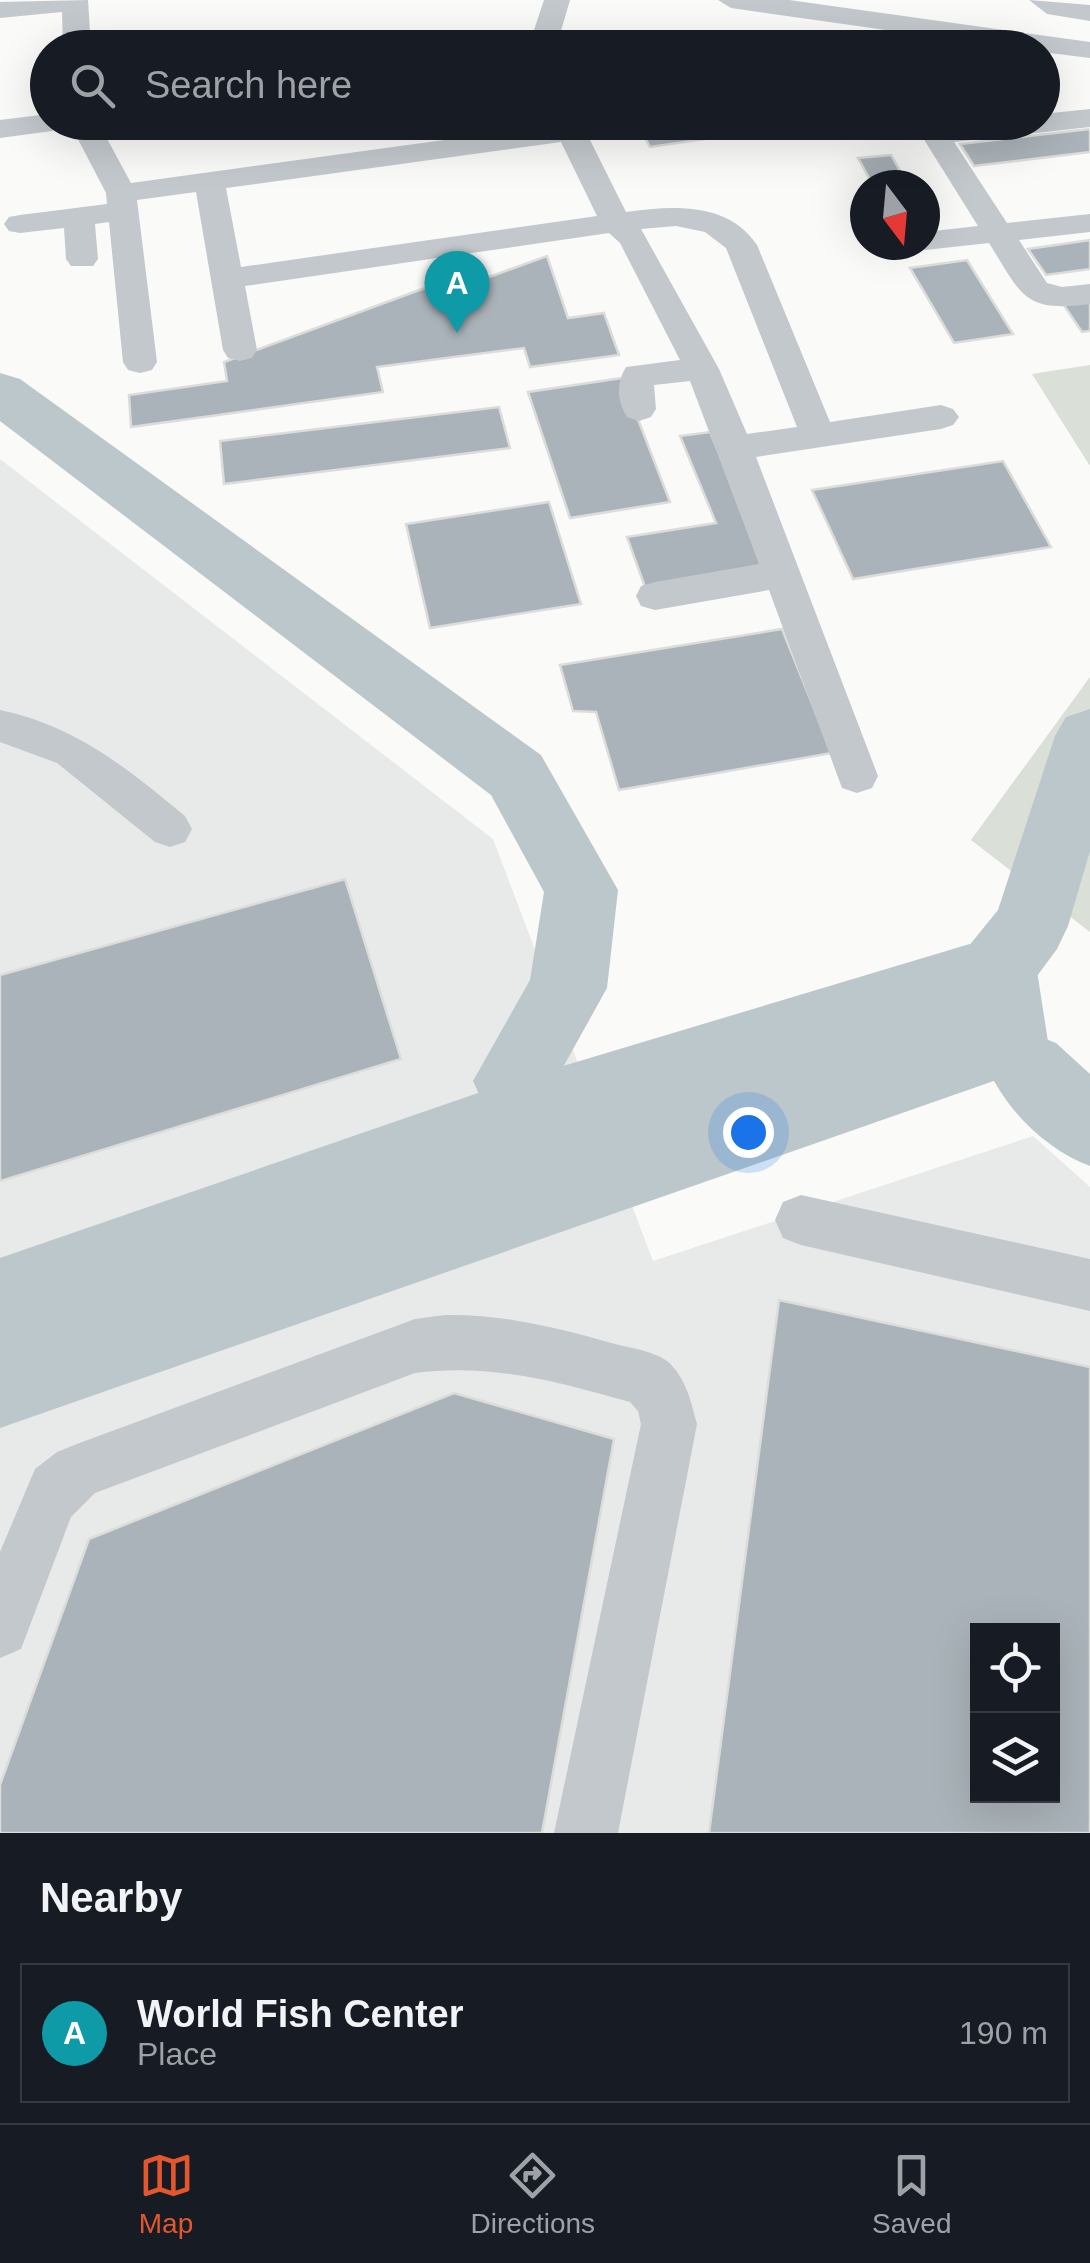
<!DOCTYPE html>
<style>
:root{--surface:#171b24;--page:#20242c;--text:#f1f3f6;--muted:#9ea1a6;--line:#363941;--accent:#e4572e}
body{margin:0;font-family:Helvetica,sans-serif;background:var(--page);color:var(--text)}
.controls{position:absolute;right:30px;bottom:30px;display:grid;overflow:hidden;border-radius:0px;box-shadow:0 10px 40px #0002}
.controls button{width:90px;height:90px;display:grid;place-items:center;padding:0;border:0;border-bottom:2px solid var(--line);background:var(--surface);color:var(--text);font:50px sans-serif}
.compass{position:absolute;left:850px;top:170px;width:90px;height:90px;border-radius:50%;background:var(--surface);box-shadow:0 10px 40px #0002;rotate:164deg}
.you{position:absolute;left:748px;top:1132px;width:35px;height:35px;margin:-25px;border:8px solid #fff;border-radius:50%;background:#1a73e8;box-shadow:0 0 0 15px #1a73e833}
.badge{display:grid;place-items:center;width:65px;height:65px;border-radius:50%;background:var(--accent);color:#fff;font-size:32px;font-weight:700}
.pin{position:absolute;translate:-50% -82px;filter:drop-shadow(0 2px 5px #0008)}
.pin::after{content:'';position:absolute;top:52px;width:35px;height:30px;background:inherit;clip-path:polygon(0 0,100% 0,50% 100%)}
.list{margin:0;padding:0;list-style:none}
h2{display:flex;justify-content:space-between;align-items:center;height:130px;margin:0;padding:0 40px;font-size:42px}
h2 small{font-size:32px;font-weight:400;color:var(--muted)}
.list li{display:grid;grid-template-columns:65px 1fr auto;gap:30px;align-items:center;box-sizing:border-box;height:140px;margin:0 20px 20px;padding:0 20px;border:2px solid var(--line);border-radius:0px}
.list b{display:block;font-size:38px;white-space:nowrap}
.list p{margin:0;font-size:32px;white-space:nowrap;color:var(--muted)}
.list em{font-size:32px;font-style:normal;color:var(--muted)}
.icon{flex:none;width:55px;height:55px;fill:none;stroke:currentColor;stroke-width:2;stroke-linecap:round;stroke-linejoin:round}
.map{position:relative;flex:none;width:1090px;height:1833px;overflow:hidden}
.search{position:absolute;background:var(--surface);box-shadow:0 10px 40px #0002;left:30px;right:30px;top:30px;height:110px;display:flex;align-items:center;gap:25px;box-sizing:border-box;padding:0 35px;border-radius:55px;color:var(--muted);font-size:38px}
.sheet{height:290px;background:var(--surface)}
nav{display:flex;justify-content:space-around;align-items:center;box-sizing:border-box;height:140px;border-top:2px solid var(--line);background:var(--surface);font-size:28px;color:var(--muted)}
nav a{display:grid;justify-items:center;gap:5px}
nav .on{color:var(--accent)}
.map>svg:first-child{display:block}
.built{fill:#e8e9e9;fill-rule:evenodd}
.green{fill:#dadfd7}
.water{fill:#bbc7cb}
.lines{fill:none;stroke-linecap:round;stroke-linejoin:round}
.river{fill:#bbc7cb;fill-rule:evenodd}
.building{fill:#aab3b9;stroke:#dcdcda;stroke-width:2.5;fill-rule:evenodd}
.minor{fill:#c3c8cc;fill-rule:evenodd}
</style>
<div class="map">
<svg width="1090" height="1833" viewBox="0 0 1090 1833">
<rect width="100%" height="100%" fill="#fafaf8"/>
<!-- built -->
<path class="built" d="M 0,459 L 493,839 L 653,1261 L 1033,1136 L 1090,1187 L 1090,1833 L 0,1833 ZM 978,1630 L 1052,1630 L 1052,1796 L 978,1796 Z"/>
<!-- green -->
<path class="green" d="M 1090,365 L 1090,466 L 1032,374 Z
M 1090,677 L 1090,932 L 971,840 Z"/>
<!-- water -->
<path class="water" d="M 1030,926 L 1051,1061 L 0,1428 L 0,1258 L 513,1081 Z"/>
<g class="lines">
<!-- river -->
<path class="river" d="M 0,373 L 20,379 L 541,755 L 618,890 L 607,988 L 541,1107 L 513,1118 L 485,1107 L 473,1081 L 530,980 L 544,892 L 491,795 L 0,421 Z
M 1090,709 L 1090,851 L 1068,926 L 1057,949 L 994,1034 L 966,1044 L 938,1034 L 927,1009 L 938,984 L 998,910 L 1055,736 L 1066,717 Z
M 1028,1032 L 1056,1043 L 1090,1074 L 1090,1166 C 1047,1150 1007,1111 988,1069 L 1000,1043 Z"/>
</g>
<!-- building -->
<path class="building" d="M 637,122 L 823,122 L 650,147 Z
M 1090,129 L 1090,152 L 974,166 L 960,144 Z
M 891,155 L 908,185 L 873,185 L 858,158 Z
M 1090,240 L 1090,269 L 1046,275 L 1028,249 Z
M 547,256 L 568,318 L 604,313 L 619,355 L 530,367 L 524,348 L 377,367 L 383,392 L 131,427 L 129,395 L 227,381 L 224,362 L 425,288 L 434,297 Z
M 967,260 L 1013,334 L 954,343 L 910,268 Z
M 1090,300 L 1090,331 L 1082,332 L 1063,304 Z
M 622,378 L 670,502 L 570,518 L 528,392 Z
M 499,407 L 510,448 L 224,484 L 220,441 Z
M 710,432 L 768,567 L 645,587 L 627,537 L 716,523 L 680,436 Z
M 1003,461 L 1051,547 L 853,579 L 812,490 Z
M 549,502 L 581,604 L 430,628 L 406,524 Z
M 782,629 L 832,753 L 619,790 L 596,712 L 573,711 L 560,665 Z
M 345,879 L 401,1059 L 0,1181 L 0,975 Z
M 779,1300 L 1090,1367 L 1090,1833 L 709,1833 ZM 978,1630 L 1052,1630 L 1052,1796 L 978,1796 Z
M 454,1393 L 614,1439 L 542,1833 L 0,1833 L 0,1785 L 89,1539 Z"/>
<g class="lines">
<!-- minor -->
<path class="minor" d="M 88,0 L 91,48 L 63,48 L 62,12 L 0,18 L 0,2 Z
M 544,0 L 570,0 L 556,48 L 528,48 Z
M 718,0 L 789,0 L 1090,42 L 1090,58 L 1042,52 L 1042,48 L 1013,48 L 731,8 Z
M 1029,0 L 1090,5 L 1090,21 L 1047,14 Z
M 1090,109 L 1090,127 L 954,142 L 1007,223 L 1090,214 L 1090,232 L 1019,240 L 1047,283 L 1062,287 L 1090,284 L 1090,304 C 1023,313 1022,295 989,243 L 925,250 L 914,248 L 912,245 L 925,245 L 925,232 L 978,226 L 913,122 L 1042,122 L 1042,114 Z
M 48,114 L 48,122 L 66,122 L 52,131 L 0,138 L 0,120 Z
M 69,122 L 98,122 L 131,183 L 553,125 L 552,122 L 581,122 L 626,212 C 672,206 727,201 757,245 L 830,422 L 941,405 L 953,409 L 959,417 L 953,425 L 941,429 L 756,457 L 878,776 L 872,788 L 857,793 L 842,788 L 769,590 L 655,610 L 641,606 L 636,596 L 641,586 L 655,582 L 759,564 L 690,381 L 654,385 L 656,409 L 651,417 L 639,421 L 627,417 C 617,401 616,383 626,367 L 680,360 L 620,243 L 609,233 L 245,286 L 257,350 L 252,358 L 240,361 L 228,358 L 223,350 L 196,192 L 137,200 L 157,362 L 152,370 L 140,373 L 128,370 L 123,362 L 109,222 L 95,224 L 98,259 L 93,266 L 71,266 L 66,259 L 64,228 L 20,233 L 9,231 L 4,224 L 9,217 L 20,215 L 107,204 L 106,193 ZM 561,142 L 597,216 L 241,267 L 226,188 ZM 676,226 L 705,232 L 726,248 L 797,427 L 747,434 L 719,369 L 641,229 Z
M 0,710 C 76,726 127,768 185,816 L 192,829 L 185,842 L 170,847 L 155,842 L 57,763 L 0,742 Z
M 801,1195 L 1090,1259 L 1090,1311 L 801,1245 L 783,1238 L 775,1220 L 783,1202 Z
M 445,1315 C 504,1314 558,1328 615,1344 C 631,1348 653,1351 667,1361 C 686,1377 691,1402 697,1424 L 618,1833 L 554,1833 L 641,1424 L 638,1411 L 630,1402 C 558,1382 491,1363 415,1373 L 95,1493 L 71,1517 L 21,1649 L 0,1658 L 0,1552 L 35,1469 L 57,1452 L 77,1444 L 415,1319 Z"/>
</g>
</svg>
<div class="controls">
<button><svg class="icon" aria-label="locate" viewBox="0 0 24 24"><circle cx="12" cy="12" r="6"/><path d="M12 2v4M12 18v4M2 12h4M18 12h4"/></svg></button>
<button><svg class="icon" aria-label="layers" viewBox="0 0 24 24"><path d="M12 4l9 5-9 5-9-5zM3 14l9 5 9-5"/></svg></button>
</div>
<svg class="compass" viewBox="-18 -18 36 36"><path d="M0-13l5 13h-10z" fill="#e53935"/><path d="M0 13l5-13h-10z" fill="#9ea1a6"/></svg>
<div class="you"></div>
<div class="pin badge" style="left:457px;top:333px;background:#0f9aa8">A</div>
<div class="search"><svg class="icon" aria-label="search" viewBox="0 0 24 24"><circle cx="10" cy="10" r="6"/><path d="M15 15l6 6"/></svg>Search here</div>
</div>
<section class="sheet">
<h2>Nearby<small></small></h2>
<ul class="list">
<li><span class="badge" style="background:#0f9aa8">A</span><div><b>World Fish Center</b><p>Place</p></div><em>190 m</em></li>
</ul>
</section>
<nav>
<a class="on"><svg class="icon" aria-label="map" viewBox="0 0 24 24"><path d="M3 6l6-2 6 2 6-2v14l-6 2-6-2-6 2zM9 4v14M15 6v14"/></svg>Map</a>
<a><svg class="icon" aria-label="directions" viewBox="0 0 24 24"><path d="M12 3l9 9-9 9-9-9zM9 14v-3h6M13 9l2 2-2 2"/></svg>Directions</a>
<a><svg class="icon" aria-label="saved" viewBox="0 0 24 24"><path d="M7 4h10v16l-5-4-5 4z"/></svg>Saved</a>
</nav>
